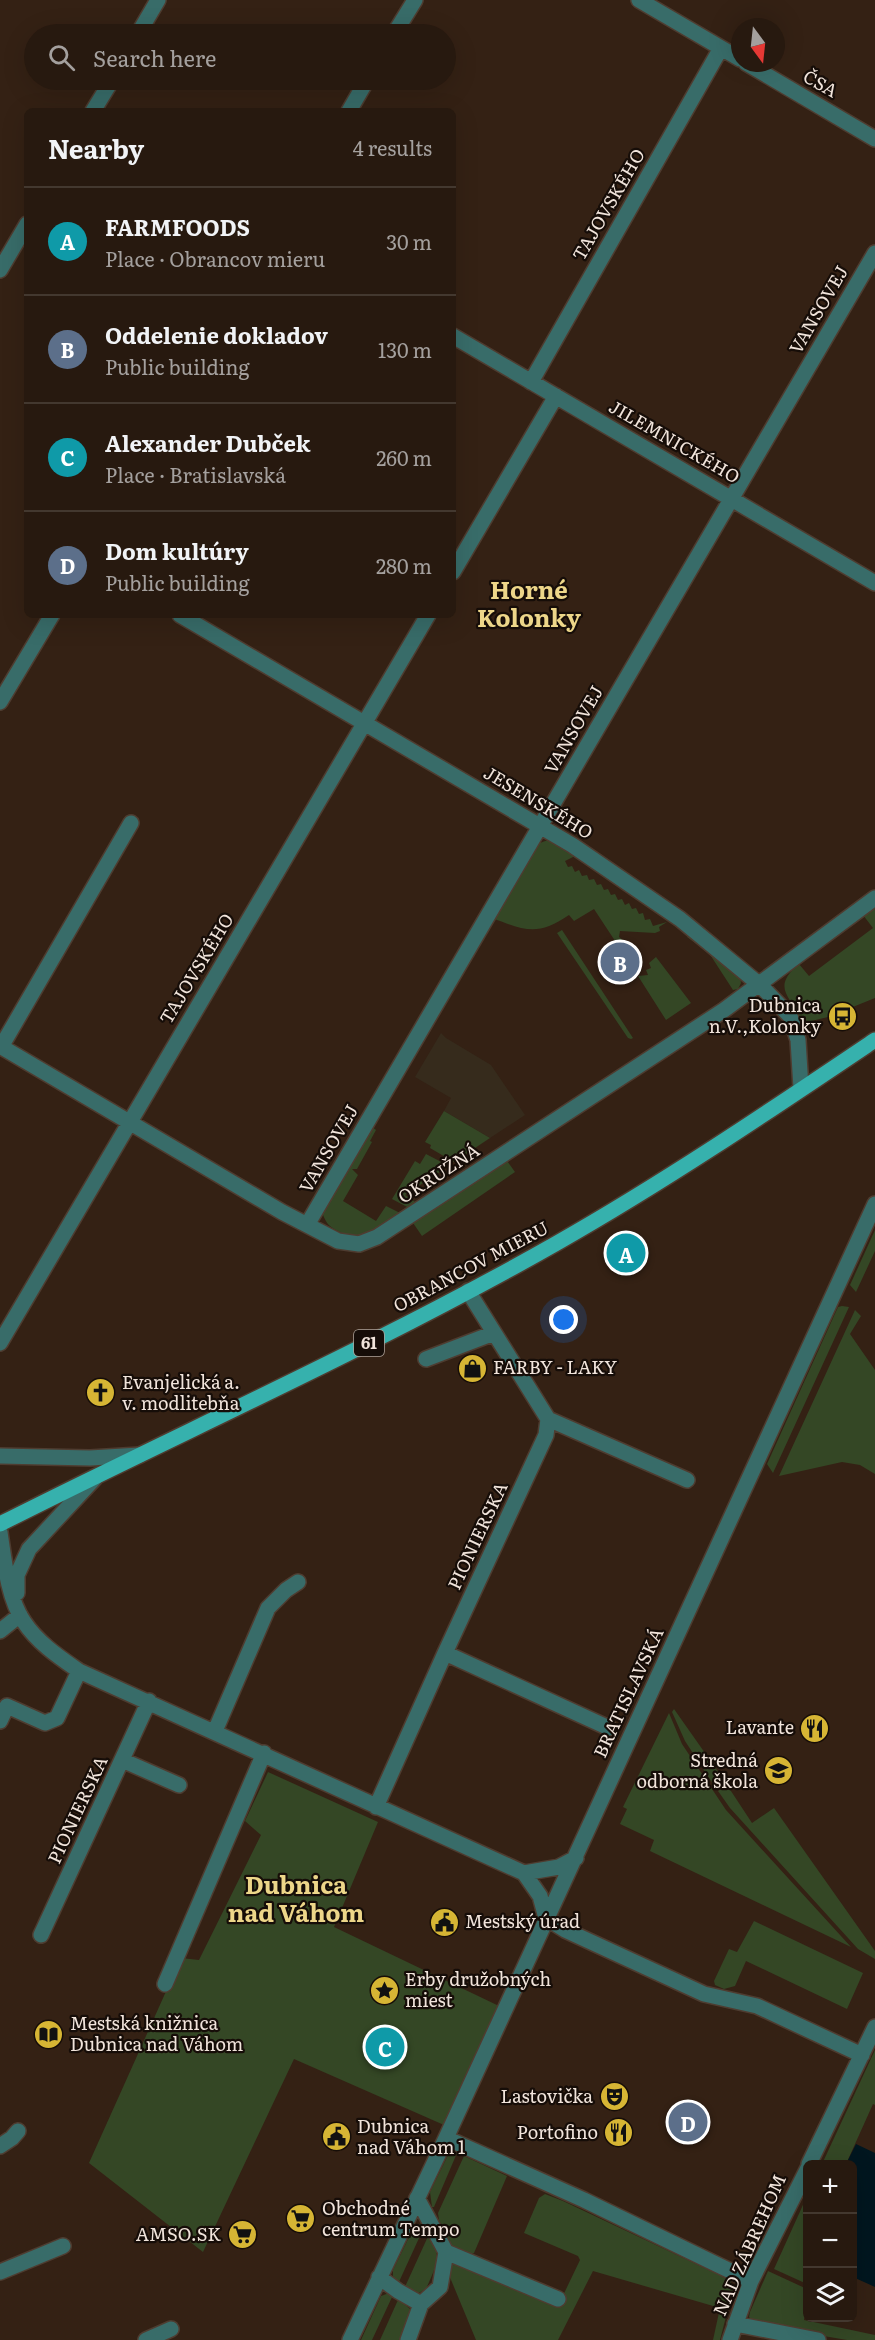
<!DOCTYPE html>
<meta charset="utf-8">
<style>
:root{--surface:#27190f;--page:#2f2218;--text:#f1f3f6;--muted:#a4a09e;--line:#43382f;--accent:#b45309}
body{margin:0;font-family:Literata,serif;background:var(--page);color:var(--text)}
.controls{position:absolute;right:18px;bottom:18px;display:grid;overflow:hidden;border-radius:9px;box-shadow:0 6px 24px #0002}
.controls button{width:54px;height:54px;display:grid;place-items:center;padding:0;border:0;border-bottom:2px solid var(--line);background:var(--surface);color:var(--text);font:30px sans-serif}
.compass{position:absolute;left:731px;top:18px;width:54px;height:54px;border-radius:50%;background:var(--surface);box-shadow:0 6px 24px #0002;rotate:165deg}
.you{position:absolute;left:564px;top:1320px;width:21px;height:21px;margin:-15px;border:4px solid #fff;border-radius:50%;background:#1a73e8;box-shadow:0 0 0 9px #1a73e833}
.badge{display:grid;place-items:center;width:39px;height:39px;border-radius:50%;background:var(--accent);color:#fff;font-size:20px;font-weight:700}
.pin{position:absolute;translate:-50% -50%;border:3px solid #fff;box-shadow:0 2px 6px #0006}
.list{margin:0;padding:0;list-style:none}
h2{display:flex;justify-content:space-between;align-items:center;height:78px;margin:0;padding:0 24px;font-size:26px}
h2 small{font-size:20px;font-weight:400;color:var(--muted)}
.list li{display:grid;grid-template-columns:39px 1fr auto;gap:18px;align-items:center;box-sizing:border-box;height:108px;padding:0 24px;border-top:2px solid var(--line)}
.list b{display:block;font-size:22px;white-space:nowrap}
.list p{margin:0;font-size:20px;white-space:nowrap;color:var(--muted)}
.list em{font-size:20px;font-style:normal;color:var(--muted)}
.icon{flex:none;width:33px;height:33px;fill:none;stroke:currentColor;stroke-width:2;stroke-linecap:round;stroke-linejoin:round}
.map{position:relative;flex:none;width:875px;height:2340px;overflow:hidden}
.search{position:absolute;background:var(--surface);box-shadow:0 6px 24px #0002;left:24px;top:24px;width:432px;height:66px;display:flex;align-items:center;gap:15px;box-sizing:border-box;padding:0 21px;border-radius:33px;color:var(--muted);font-size:22px}
.panel{position:absolute;background:var(--surface);box-shadow:0 6px 24px #0002;left:24px;top:108px;width:432px;height:510px;border-radius:9px}
.map>svg:first-child{display:block}
.industrial{fill:#362b1c}
.green{fill:#344725}
.water{fill:#00161f}
.lines{fill:none;stroke-linecap:round;stroke-linejoin:round}
.minor-casing{stroke:#4e3c30;stroke-width:18}
.major-casing{stroke:#4e3c30;stroke-width:18}
.minor{stroke:#386c69;stroke-width:15}
.major{stroke:#36b1ad;stroke-width:15}
.labels{text-anchor:middle;stroke-width:4.5;stroke-linejoin:round;paint-order:stroke}
.shield{fill:#160d08;stroke:#afa49c;stroke-width:1.5}
.shield-label{font-size:16px;font-weight:bold;fill:#f1e4db}
.street-label{font-size:18px;fill:#f1e4db;stroke:#160d08}
.poi-label{font-size:18px;fill:#f1e4db;stroke:#160d08;text-anchor:start}
.district-label{font-size:24px;font-weight:bold;fill:#edd689;stroke:#160d08}
</style>
<div class="map">
<svg width="875" height="2340" viewBox="0 0 875 2340">
<rect width="100%" height="100%" fill="#342114"/>
<!-- industrial -->
<path class="industrial" d="M 441,1033 L 446,1038 L 491,1065 L 525,1115 L 490,1138 L 444,1111 L 451,1098 L 415,1077 Z"/>
<!-- green -->
<path class="green" d="M 548,840 L 577,855 L 565,861 L 568,867 L 572,866 L 575,872 L 579,870 L 582,876 L 587,875 L 589,880 L 594,879 L 597,885 L 601,884 L 604,890 L 608,889 L 611,895 L 615,894 L 618,900 L 622,899 L 625,905 L 629,903 L 632,909 L 636,908 L 639,914 L 643,913 L 645,920 L 650,919 L 653,926 L 667,922 L 659,927 L 660,931 L 655,933 L 620,931 L 619,937 L 628,944 L 623,953 L 594,909 L 574,921 L 569,915 C 538,936 526,931 492,918 L 537,844 Z
M 875,906 L 875,998 L 828,1017 L 803,1023 C 793,997 769,989 799,964 L 809,976 L 873,928 L 863,915 Z
M 562,930 L 633,1038 L 631,1039 L 628,1038 L 557,933 Z
M 690,936 L 740,977 L 741,983 L 738,989 L 733,990 L 709,953 L 687,937 Z
M 656,957 L 691,1003 L 666,1020 L 638,976 L 648,975 L 646,970 L 651,968 L 649,963 Z
M 444,1111 L 490,1138 L 454,1162 L 430,1148 L 431,1145 L 425,1142 Z
M 371,1126 L 376,1130 L 370,1141 L 372,1142 L 357,1169 L 352,1169 L 358,1175 L 343,1201 L 376,1221 L 386,1206 L 402,1214 C 383,1227 359,1245 336,1230 C 328,1226 325,1221 322,1212 Z
M 426,1154 L 449,1166 L 405,1195 L 418,1204 L 409,1208 L 392,1199 L 415,1161 L 420,1164 Z
M 505,1158 L 515,1172 L 422,1236 L 411,1220 Z
M 875,1230 L 875,1251 L 856,1292 L 850,1285 Z
M 842,1306 L 849,1307 L 773,1473 L 767,1464 L 838,1307 Z
M 855,1310 L 861,1316 L 850,1334 L 875,1370 L 875,1474 L 860,1465 L 842,1462 L 779,1476 Z
M 674,1709 L 724,1780 L 715,1787 L 685,1741 L 672,1712 Z
M 669,1713 L 682,1744 L 726,1810 L 851,1947 L 650,1851 L 654,1840 L 620,1824 L 627,1809 L 623,1807 Z
M 268,1772 L 378,1822 L 334,1927 L 499,2006 L 444,2125 L 294,2059 L 203,2252 L 89,2163 L 181,1958 L 199,1960 L 261,1835 L 245,1821 Z
M 730,1783 L 732,1786 L 729,1788 L 752,1823 L 774,1808 L 875,1951 L 875,1959 L 858,1949 L 730,1808 L 718,1791 Z
M 754,1921 L 863,1973 L 847,2009 L 746,1961 L 735,1986 L 724,1989 L 715,1985 L 714,1981 L 729,1949 L 737,1952 Z
M 875,2050 L 875,2105 L 873,2104 L 846,2164 L 822,2164 Z
M 457,2153 L 434,2207 L 432,2207 L 430,2192 L 448,2155 Z
M 464,2156 L 507,2176 L 474,2253 L 469,2255 L 452,2248 L 439,2220 L 438,2213 Z
M 545,2194 L 563,2201 L 730,2280 L 735,2293 L 728,2309 L 720,2340 L 713,2340 L 720,2308 L 593,2271 L 558,2340 L 476,2340 L 449,2275 L 451,2261 L 558,2306 L 580,2260 L 578,2256 L 524,2233 L 539,2198 Z
M 807,2196 L 808,2249 L 805,2255 L 807,2256 L 807,2284 L 774,2269 Z
M 420,2224 L 425,2225 L 398,2284 L 393,2276 L 393,2270 L 413,2229 Z
M 430,2232 C 442,2255 436,2267 426,2289 L 415,2295 L 404,2289 Z
M 768,2271 L 807,2289 L 804,2320 L 875,2335 L 875,2340 L 847,2340 L 754,2324 L 749,2317 L 750,2312 Z
M 389,2293 L 393,2295 L 372,2340 L 361,2340 L 381,2296 Z
M 398,2300 L 400,2300 L 410,2309 L 403,2340 L 380,2340 Z"/>
<!-- water -->
<path class="water" d="M 856,2144 L 875,2153 L 875,2287 L 853,2277 L 852,2164 L 846,2164 Z"/>
<g class="lines">
<defs>
<path id="minor" d="M 639,0 L 740,59
M 138,34 L 158,0
M 394,34 L 415,0
M 746,63 L 875,139
M 93,111 L 112,80
M 349,111 L 367,80
M 0,270 L 27,224
M 453,336 L 875,583
M 531,382 L 721,48
M 453,572 L 556,396
M 180,615 L 572,845 L 680,919 L 760,985 L 790,1016 L 798,1040 L 801,1088
M 0,702 L 52,615
M 0,1046 L 282,1212 L 338,1241 L 359,1244 L 377,1237 L 724,1010 L 875,898
M 1,1047 L 131,823
M 307,1225 L 875,253
M 0,1343 L 428,615
M 426,1359 L 494,1333
M 548,1419 L 687,1480
M 0,1456 L 90,1458 L 140,1455
M 0,1532 C 4,1559 8,1599 24,1622 C 38,1643 59,1657 79,1671 L 524,1873 L 540,1896 L 546,1918 L 565,1930 L 704,1994 L 757,2006 L 862,2055
M 17,1593 L 17,1575 L 29,1549 L 95,1478
M 0,1631 L 20,1615
M 445,1653 L 609,1728
M 0,1721 L 7,1706 L 45,1723 L 57,1718 L 79,1671
M 215,1731 L 268,1608 L 286,1590 L 298,1582
M 122,1760 L 179,1785
M 376,1807 L 445,1653 L 546,1435 L 548,1419 L 468,1291
M 524,1873 L 559,1867 L 576,1858
M 41,1935 L 149,1701
M 165,1984 L 264,1753
M 446,2138 L 584,2200 L 751,2281
M 0,2146 L 12,2138 L 18,2131
M 809,2164 L 875,2027
M 417,2198 L 446,2252 L 558,2299
M 0,2272 L 63,2246
M 379,2277 L 398,2291 L 421,2304
M 735,2324 L 818,2340
M 146,2340 L 171,2329
M 350,2340 L 446,2138 L 875,1204
M 408,2340 L 421,2304 L 440,2287 L 446,2252
M 730,2340 L 751,2281 L 808,2168"/>
<path id="major" d="M 0,1524 C 186,1430 376,1346 557,1243 C 666,1181 771,1110 875,1040"/>
</defs>
<!-- minor casing -->
<use href="#minor" class="minor-casing"/>
<!-- major casing -->
<use href="#major" class="major-casing"/>
<!-- minor -->
<use href="#minor" class="minor"/>
<!-- major -->
<use href="#major" class="major"/>
</g>
<!-- icons -->
<defs>
<symbol id="bus-disc" viewBox="-11 -11 22 22"><circle r="9.5" fill="#d6b534" stroke="#160d08"/><path d="M-5-6H5V4H4V6H2V4H-2V6H-4V4H-5ZM-3.5-4V0h7V-4ZM-3.5 1.2v1.5H-2V1.2ZM2 1.2v1.5H3.5V1.2Z" fill="#111"/></symbol>
<symbol id="shop-disc" viewBox="-11 -11 22 22"><circle r="9.5" fill="#d6b534" stroke="#160d08"/><path d="M-5-2.5h2.3a2.7 3.5 0 0 1 5.4 0H5L5.5 6h-11ZM-1.5-2.5h3a1.5 2.3 0 0 0-3 0Z" fill="#111"/></symbol>
<symbol id="church-disc" viewBox="-11 -11 22 22"><circle r="9.5" fill="#d6b534" stroke="#160d08"/><path d="M-1.2-6h2.4v3.5h3.3v2.4h-3.3V6h-2.4V-.1h-3.3v-2.4h3.3Z" fill="#111"/></symbol>
<symbol id="restaurant-disc" viewBox="-11 -11 22 22"><circle r="9.5" fill="#d6b534" stroke="#160d08"/><path d="M-5-6h1v4h1v-4h1v4h1v-4h1v5L-1.5 .5V6h-2V.5L-5-1ZM5-6V6H3V1.5H1.5Q1.5-4 5-6Z" fill="#111"/></symbol>
<symbol id="school-disc" viewBox="-11 -11 22 22"><circle r="9.5" fill="#d6b534" stroke="#160d08"/><path d="M0-5L7-2L0 1L-7-2ZM-4 1L0 2.5L4 1V4Q0 6-4 4Z" fill="#111"/></symbol>
<symbol id="civic-disc" viewBox="-11 -11 22 22"><circle r="9.5" fill="#d6b534" stroke="#160d08"/><path d="M-.6-6.5H3V-4.5H.6V-3L4-1V1h2V6H-6V1h2V-1L-.6-3ZM-1.2 2.5V6h2.4V2.5Z" fill="#111"/></symbol>
<symbol id="sight-disc" viewBox="-11 -11 22 22"><circle r="9.5" fill="#d6b534" stroke="#160d08"/><path d="M0-6L1.8-2.2L6-1.7L2.9 1.2L3.7 5.4L0 3.3L-3.7 5.4L-2.9 1.2L-6-1.7L-1.8-2.2Z" fill="#111"/></symbol>
<symbol id="library-disc" viewBox="-11 -11 22 22"><circle r="9.5" fill="#d6b534" stroke="#160d08"/><path d="M-6-4Q-3-5.5-.7-3.5V5Q-3 3-6 4ZM6-4Q3-5.5 .7-3.5V5Q3 3 6 4Z" fill="#111"/></symbol>
<symbol id="theatre-disc" viewBox="-11 -11 22 22"><circle r="9.5" fill="#d6b534" stroke="#160d08"/><path d="M-5-5.5Q0-4 5-5.5V0Q5 5 0 6Q-5 5-5 0ZM-3.3-2.5H-1v1.5H-3.3ZM1-2.5H3.3v1.5H1ZM-2.8 1Q0 5.5 2.8 1Z" fill="#111"/></symbol>
<symbol id="supermarket-disc" viewBox="-11 -11 22 22"><circle r="9.5" fill="#d6b534" stroke="#160d08"/><path d="M-6-5.5h2.5l.6 2H6L4.5 2H-2.5L-4.4-4H-6ZM-1.5 3.2a1.3 1.3 0 1 0 .1 0ZM3 3.2a1.3 1.3 0 1 0 .1 0Z" fill="#111"/></symbol>
</defs>
<g fill-rule="evenodd">
<use href="#bus-disc" x="826" y="1000" width="33" height="33"/>
<use href="#shop-disc" x="456" y="1352" width="33" height="33"/>
<use href="#church-disc" x="84" y="1376" width="33" height="33"/>
<use href="#restaurant-disc" x="798" y="1712" width="33" height="33"/>
<use href="#school-disc" x="762" y="1754" width="33" height="33"/>
<use href="#civic-disc" x="428" y="1906" width="33" height="33"/>
<use href="#sight-disc" x="368" y="1974" width="33" height="33"/>
<use href="#library-disc" x="32" y="2018" width="33" height="33"/>
<use href="#theatre-disc" x="598" y="2080" width="33" height="33"/>
<use href="#restaurant-disc" x="602" y="2116" width="33" height="33"/>
<use href="#civic-disc" x="320" y="2120" width="33" height="33"/>
<use href="#supermarket-disc" x="284" y="2202" width="33" height="33"/>
<use href="#supermarket-disc" x="226" y="2218" width="33" height="33"/>
</g>
<g class="labels">
<!-- shield labels -->
<rect class="shield" x="354" y="1330" width="30" height="26" rx="4.5"/>
<g class="shield-label">
<text x="369" y="1349">61</text>
</g>
<!-- street labels -->
<g class="street-label">
<text transform="translate(820 84) rotate(30)" y="6">ČSA</text>
<text transform="translate(609 205) rotate(-60)" y="6">TAJOVSKÉHO</text>
<text transform="translate(819 310) rotate(-60)" y="6">VANSOVEJ</text>
<text transform="translate(674 442) rotate(30)" y="6">JILEMNICKÉHO</text>
<text transform="translate(574 730) rotate(-60)" y="6">VANSOVEJ</text>
<text transform="translate(538 803) rotate(31)" y="6">JESENSKÉHO</text>
<text transform="translate(197 969) rotate(-59)" y="6">TAJOVSKÉHO</text>
<text transform="translate(329 1149) rotate(-60)" y="6">VANSOVEJ</text>
<text transform="translate(439 1174) rotate(-33)" y="6">OKRUŽNÁ</text>
<text transform="translate(471 1267) rotate(-28)" y="6">OBRANCOV MIERU</text>
<text transform="translate(478 1536) rotate(-65)" y="6">PIONIERSKA</text>
<text transform="translate(629 1693) rotate(-65)" y="6">BRATISLAVSKÁ</text>
<text transform="translate(78 1810) rotate(-65)" y="6">PIONIERSKA</text>
<text transform="translate(750 2245) rotate(-66)" y="6">NAD ZÁBREHOM</text>
</g>
<!-- poi labels -->
<g class="poi-label">
<text x="821" y="1012" text-anchor="end">Dubnica<tspan x="821" dy="21">n.V.,Kolonky</tspan></text>
<text x="493" y="1374">FARBY - LAKY</text>
<text x="122" y="1389">Evanjelická a.<tspan x="122" dy="21">v. modlitebňa</tspan></text>
<text x="794" y="1734" text-anchor="end">Lavante</text>
<text x="758" y="1767" text-anchor="end">Stredná<tspan x="758" dy="21">odborná škola</tspan></text>
<text x="465" y="1928">Mestský úrad</text>
<text x="405" y="1986">Erby družobných<tspan x="405" dy="21">miest</tspan></text>
<text x="70" y="2030">Mestská knižnica<tspan x="70" dy="21">Dubnica nad Váhom</tspan></text>
<text x="593" y="2103" text-anchor="end">Lastovička</text>
<text x="357" y="2133">Dubnica<tspan x="357" dy="21">nad Váhom 1</tspan></text>
<text x="598" y="2139" text-anchor="end">Portofino</text>
<text x="322" y="2215">Obchodné<tspan x="322" dy="21">centrum Tempo</tspan></text>
<text x="221" y="2241" text-anchor="end">AMSO.SK</text>
</g>
<!-- district labels -->
<g class="district-label">
<text x="529" y="599">Horné<tspan x="529" dy="28">Kolonky</tspan></text>
<text x="296" y="1894">Dubnica<tspan x="296" dy="28">nad Váhom</tspan></text>
</g>
</g>
</svg>
<div class="controls">
<button>+</button>
<button>−</button>
<button><svg class="icon" aria-label="layers" viewBox="0 0 24 24"><path d="M12 4l9 5-9 5-9-5zM3 14l9 5 9-5"/></svg></button>
</div>
<svg class="compass" viewBox="-18 -18 36 36"><path d="M0-13l5 13h-10z" fill="#e53935"/><path d="M0 13l5-13h-10z" fill="#a4a09e"/></svg>
<div class="you"></div>
<div class="pin badge" style="left:626px;top:1253px;background:#0f9aa8">A</div>
<div class="pin badge" style="left:620px;top:962px;background:#5c6f8a">B</div>
<div class="pin badge" style="left:385px;top:2047px;background:#0f9aa8">C</div>
<div class="pin badge" style="left:688px;top:2122px;background:#5c6f8a">D</div>
<div class="search"><svg class="icon" aria-label="search" viewBox="0 0 24 24"><circle cx="10" cy="10" r="6"/><path d="M15 15l6 6"/></svg>Search here</div>
<section class="panel">
<h2>Nearby<small>4 results</small></h2>
<ul class="list">
<li><span class="badge" style="background:#0f9aa8">A</span><div><b>FARMFOODS</b><p>Place · Obrancov mieru</p></div><em>30 m</em></li>
<li><span class="badge" style="background:#5c6f8a">B</span><div><b>Oddelenie dokladov</b><p>Public building</p></div><em>130 m</em></li>
<li><span class="badge" style="background:#0f9aa8">C</span><div><b>Alexander Dubček</b><p>Place · Bratislavská</p></div><em>260 m</em></li>
<li><span class="badge" style="background:#5c6f8a">D</span><div><b>Dom kultúry</b><p>Public building</p></div><em>280 m</em></li>
</ul>
</section>
</div>
